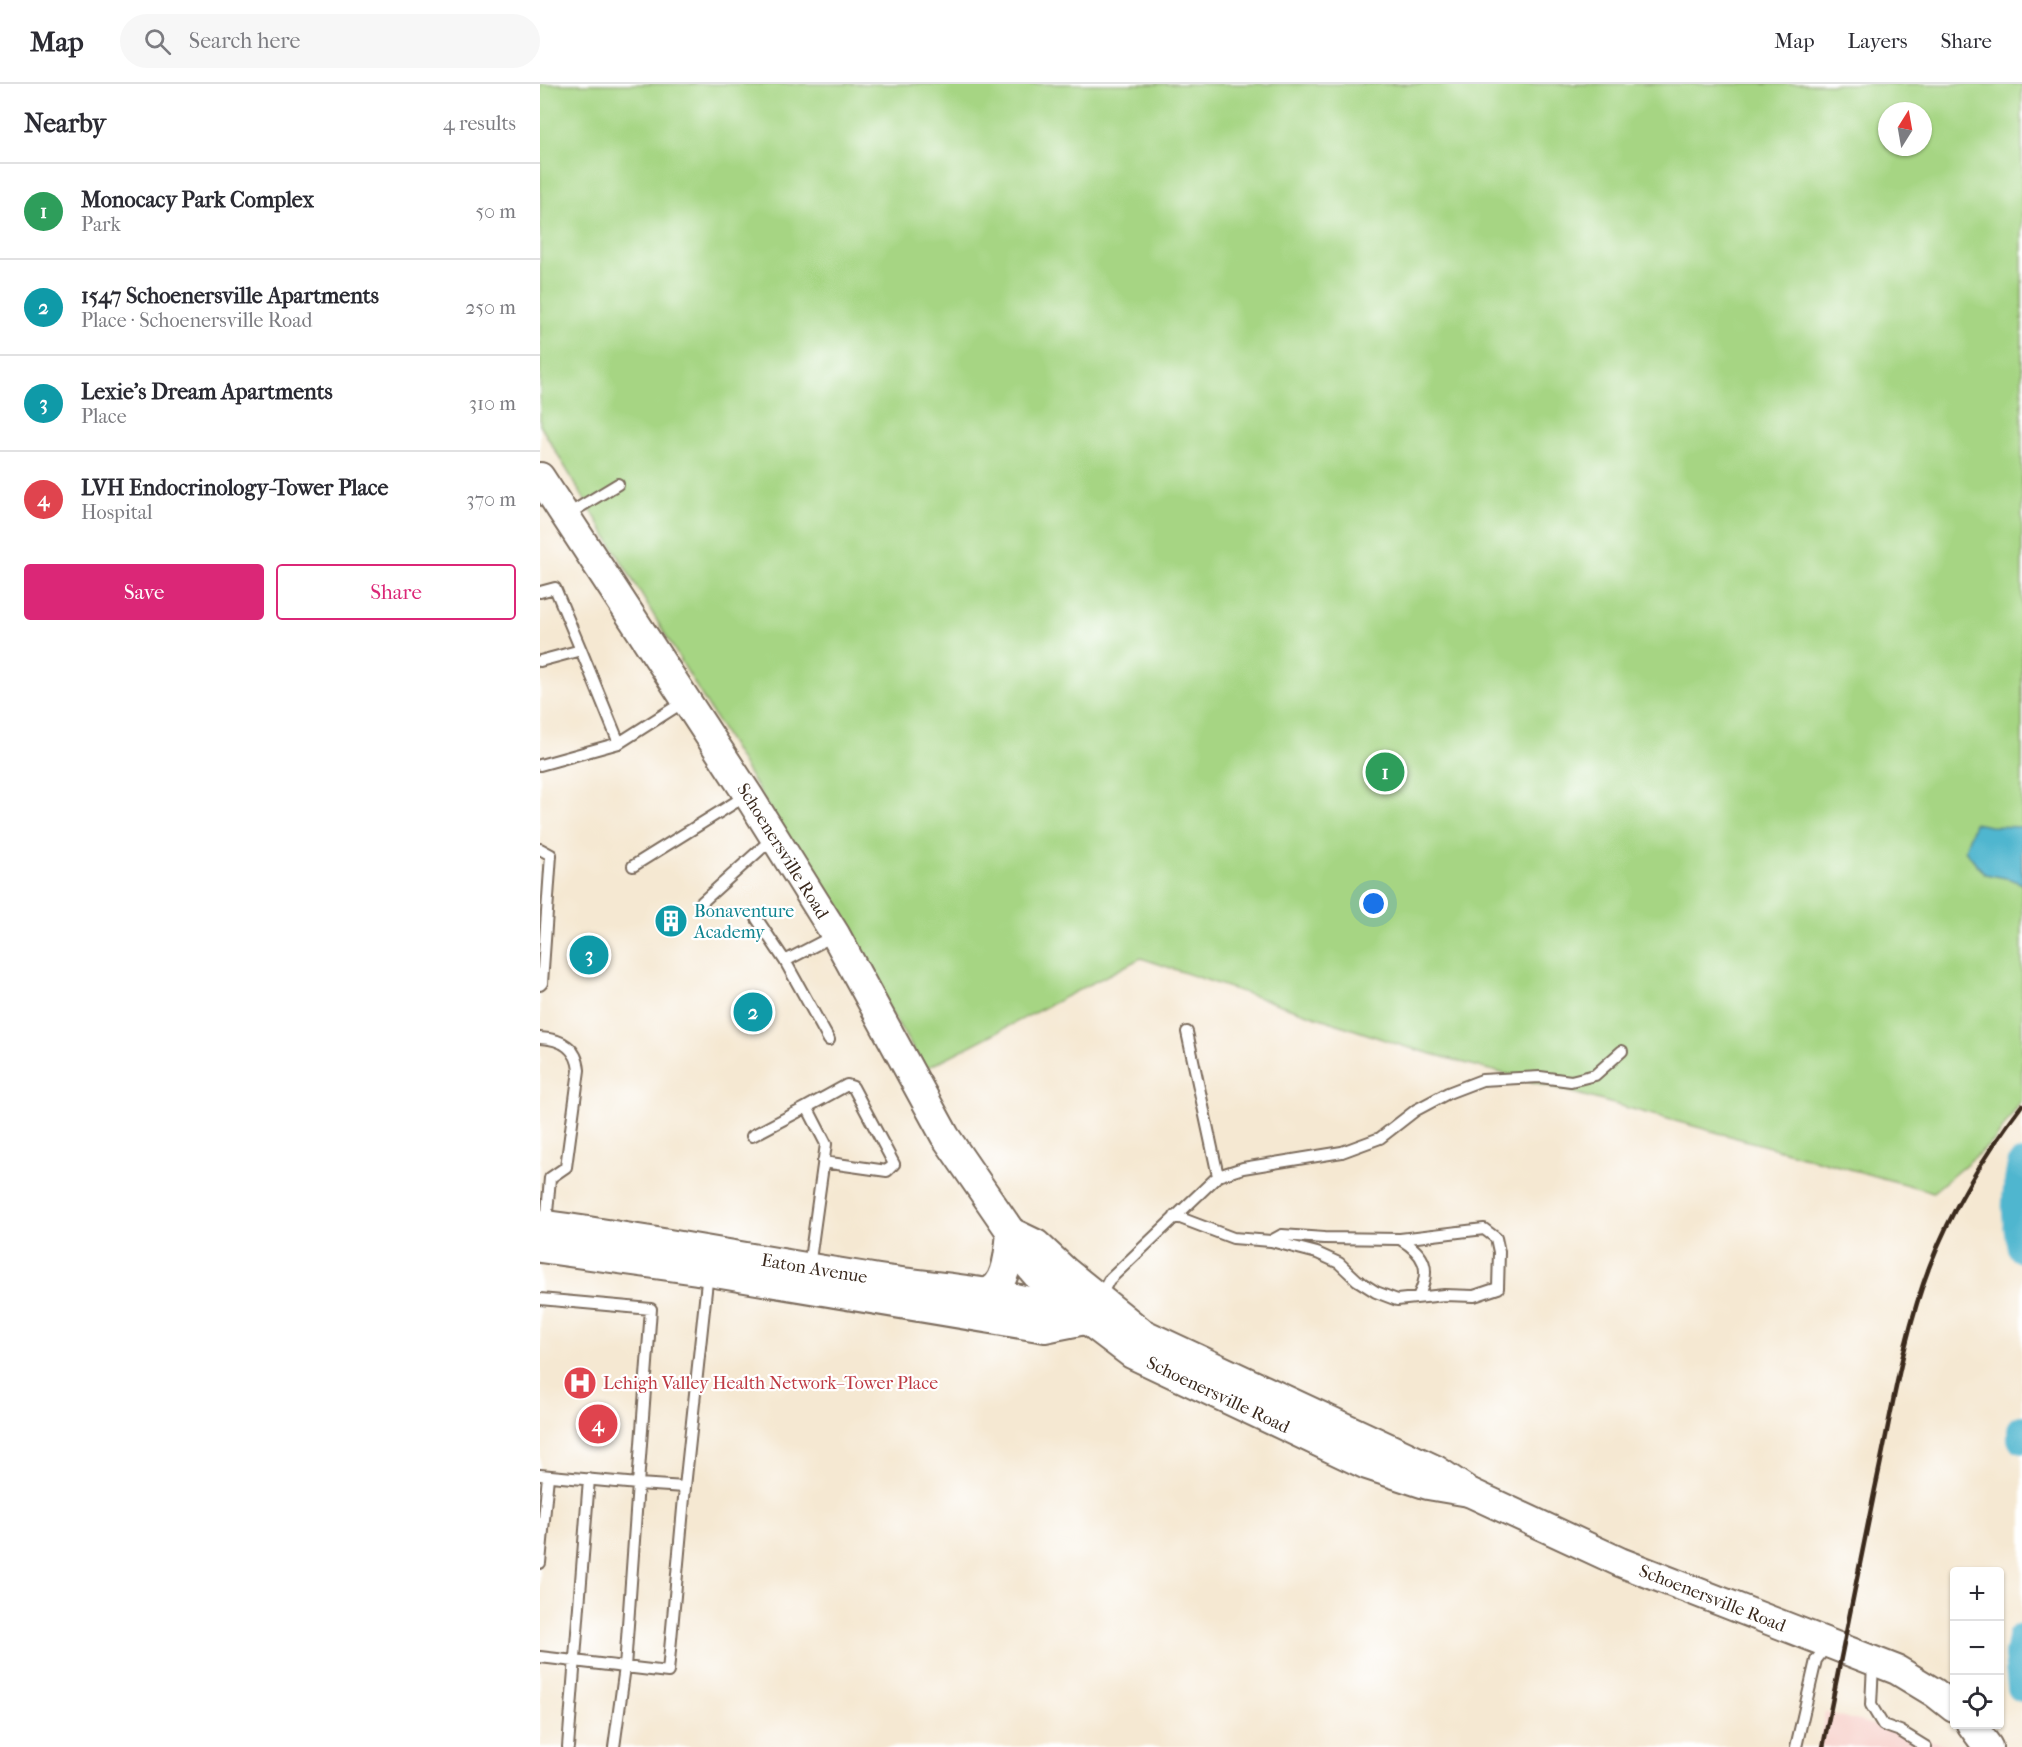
<!DOCTYPE html>
<meta charset="utf-8">
<style>
:root{--surface:#fff;--page:#f7f7f7;--text:#2b2b33;--muted:#7c7c81;--line:#e1e1e2;--accent:#db2777}
body{margin:0;font-family:"IM FELL French Canon",serif;background:var(--page);color:var(--text)}
.controls{position:absolute;right:18px;bottom:18px;display:grid;overflow:hidden;border-radius:6px;box-shadow:0 2px 4px #0004}
.controls button{width:54px;height:54px;display:grid;place-items:center;padding:0;border:0;border-bottom:2px solid var(--line);background:var(--surface);color:var(--text);font:30px sans-serif}
.compass{position:absolute;left:1338px;top:18px;width:54px;height:54px;border-radius:50%;background:var(--surface);box-shadow:0 2px 4px #0004;rotate:11deg}
.you{position:absolute;left:834px;top:820px;width:21px;height:21px;margin:-15px;border:4px solid #fff;border-radius:50%;background:#1a73e8;box-shadow:0 0 0 9px #1a73e833}
.badge{display:grid;place-items:center;width:39px;height:39px;border-radius:50%;background:var(--accent);color:#fff;font-size:20px;font-weight:700}
.pin{position:absolute;translate:-50% -50%;border:3px solid #fff;box-shadow:0 2px 6px #0006}
.list{margin:0;padding:0;list-style:none}
h2{display:flex;justify-content:space-between;align-items:center;height:78px;margin:0;padding:0 24px;font-size:26px}
h2 small{font-size:20px;font-weight:400;color:var(--muted)}
.list li{display:grid;grid-template-columns:39px 1fr auto;gap:18px;align-items:center;box-sizing:border-box;height:96px;padding:0 24px;border-top:2px solid var(--line)}
.list b{display:block;font-size:22px;white-space:nowrap}
.list p{margin:0;font-size:20px;white-space:nowrap;color:var(--muted)}
.list em{font-size:20px;font-style:normal;color:var(--muted)}
.actions{display:flex;gap:12px;padding:18px 24px}
.actions a{flex:1;padding:14px 0;border:2px solid var(--accent);border-radius:6px;text-align:center;font-size:21px;color:var(--accent)}
.actions .main{background:var(--accent);color:#fff}
.icon{flex:none;width:33px;height:33px;fill:none;stroke:currentColor;stroke-width:2;stroke-linecap:round;stroke-linejoin:round}
.map{position:relative;flex:none;width:1482px;height:1663px;overflow:hidden}
header{display:flex;align-items:center;gap:36px;box-sizing:border-box;height:84px;padding:0 30px;background:var(--surface);border-bottom:2px solid var(--line)}
header strong{font-size:28px}
nav{display:flex;gap:33px;margin-inline-start:auto;font-size:21px}
.search{width:420px;height:54px;background:var(--page);display:flex;align-items:center;gap:15px;box-sizing:border-box;padding:0 21px;border-radius:33px;color:var(--muted);font-size:22px}
main{display:flex}
aside{flex:1;background:var(--surface)}
.map>svg:first-child{display:block}
.built{fill:#f7d0ca}
.green{fill:#a6d583;stroke:#708050;stroke-width:1.5;fill-rule:evenodd}
.water{fill:#50b6cf;stroke:#467076;stroke-width:1.5}
.lines{fill:none;stroke-linecap:round;stroke-linejoin:round}
.river{stroke:#50b6cf;stroke-width:30}
.lane-casing{stroke:#7c6c5d;stroke-width:14}
.secondary-casing{stroke:#7c6c5d;stroke-width:32}
.lane{stroke:#fff;stroke-width:10}
.secondary{stroke:#fff;stroke-width:28}
.rail{stroke:#3b2a1e;stroke-width:4.5}
.labels{text-anchor:middle;stroke-width:4.5;stroke-linejoin:round;paint-order:stroke}
.street-label{font-size:18px;fill:#3b2a1e;stroke:#fff}
.culture-label{font-size:18px;fill:#0d838f;stroke:#fff;text-anchor:start}
.health-label{font-size:18px;fill:#be3a42;stroke:#fff;text-anchor:start}
</style>
<header>
<strong>Map</strong>
<div class="search"><svg class="icon" aria-label="search" viewBox="0 0 24 24"><circle cx="10" cy="10" r="6"/><path d="M15 15l6 6"/></svg>Search here</div>
<nav><a>Map</a><a>Layers</a><a>Share</a></nav>
</header>
<main>
<aside>
<h2>Nearby<small>4 results</small></h2>
<ul class="list">
<li><span class="badge" style="background:#2e9e5b">1</span><div><b>Monocacy Park Complex</b><p>Park</p></div><em>50 m</em></li>
<li><span class="badge" style="background:#0f9aa8">2</span><div><b>1547 Schoenersville Apartments</b><p>Place · Schoenersville Road</p></div><em>250 m</em></li>
<li><span class="badge" style="background:#0f9aa8">3</span><div><b>Lexie's Dream Apartments</b><p>Place</p></div><em>310 m</em></li>
<li><span class="badge" style="background:#e0444e">4</span><div><b>LVH Endocrinology-Tower Place</b><p>Hospital</p></div><em>370 m</em></li>
</ul>
<div class="actions"><a class="main">Save</a><a>Share</a></div>
</aside>
<div class="map">
<svg width="1482" height="1663" viewBox="0 0 1482 1663">
<rect width="100%" height="100%" fill="#fff"/>
<filter id="ink" filterUnits="userSpaceOnUse"><feTurbulence type="fractalNoise" baseFrequency=".0167" numOctaves="2"/><feDisplacementMap in="SourceGraphic" scale="12" xChannelSelector="R" yChannelSelector="G"/><feConvolveMatrix kernelMatrix="1 2 1 2 8 2 1 2 1" color-interpolation-filters="sRGB"/></filter>
<filter id="wash" filterUnits="userSpaceOnUse"><feTurbulence type="fractalNoise" baseFrequency=".008" numOctaves="4" result="noise"/><feDisplacementMap in="SourceGraphic" scale="24" xChannelSelector="R" yChannelSelector="G"/><feGaussianBlur stdDeviation="1.35" result="paint"/><feColorMatrix in="noise" values="0 0 0 0 0 0 0 0 0 0 0 0 0 0 0 0 0 1.4 0 .05"/><feComposite in="paint" operator="in"/></filter>
<g filter="url(#wash)">
<rect width="100%" height="100%" fill="#f5e8d2"/>
<!-- built -->
<path class="built" d="M 1285,1628 L 1414,1663 L 1278,1663 Z"/>
<!-- green -->
<path class="green" d="M 0,0 L 1482,0 L 1482,1016 L 1455,1056 L 1393,1108 L 863,962 L 601,874 L 385,985 L 0,341 ZM 1347,27 L 1383,27 L 1383,63 L 1347,63 Z"/>
<!-- water -->
<path class="water" d="M 1434,739 L 1450,742 L 1482,743 L 1482,800 L 1471,795 L 1445,790 L 1425,766 Z"/>
<g class="lines">
<!-- river -->
<path class="river" d="M 1482,1081 C 1475,1116 1475,1129 1482,1164
M 1482,1346 L 1482,1354
M 1482,1554 L 1479,1571 L 1482,1603"/>
</g>
</g>
<g filter="url(#ink)">
<g class="lines">
<defs>
<path id="lane" d="M 25,432 L 78,400
M 0,508 L 15,504 L 41,566
M 0,577 L 41,566 L 79,659
M 0,681 L 79,659 L 145,617
M 0,765 L 11,771 L 2,899 L 0,901
M 93,782 L 207,711
M 161,819 L 234,753
M 217,835 L 245,877
M 647,948 L 678,1092
M 0,954 C 22,955 37,964 39,986 L 26,1083 L 10,1094 L 6,1141
M 289,956 L 245,877 L 295,851
M 267,1023 L 307,1001 L 313,1003 L 354,1080 L 347,1087 L 283,1078
M 212,1052 L 267,1023 L 286,1060 L 269,1183
M 635,1132 L 693,1154 L 731,1157 L 777,1169 L 799,1179 L 817,1196 L 836,1208 L 857,1216 L 904,1211 L 934,1212 L 958,1204 L 959,1168 L 956,1154 L 944,1145 L 860,1155 L 784,1154 L 742,1151 L 731,1157
M 860,1155 C 885,1170 892,1185 878,1213
M 560,1213 L 569,1196 L 678,1092 L 703,1084 L 802,1068 L 840,1054 L 876,1026 L 908,1009 L 942,996 L 1000,993 L 1031,997 L 1055,991 L 1082,967
M 0,1215 L 111,1225 L 98,1400 L 0,1391
M 145,1403 L 98,1400 L 85,1583 L 128,1588 L 145,1403 L 168,1188
M 0,1479 L 8,1392
M 0,1573 L 85,1583 L 74,1663
M 1333,1580 L 1331,1621 L 1343,1641 L 1360,1647 L 1386,1663
M 28,1663 L 49,1395
M 1256,1663 L 1276,1576 L 1287,1562"/>
<g id="secondary">
<path id="s1" d="M 0,393 L 208,711 L 295,850 L 405,1052 L 471,1148 L 479,1170 L 513,1210 L 592,1270 L 827,1381 L 888,1401 L 929,1408"/>
<path id="s2" d="M 0,1140 C 111,1155 222,1177 333,1194 C 399,1204 468,1206 530,1230"/>
<path id="s3" d="M 471,1148 L 496,1160 L 525,1187 L 602,1249 L 896,1386 L 929,1408 L 1080,1478 L 1357,1586 L 1395,1609 L 1414,1624"/>
<path d="M 0,1164 L 157,1186 L 505,1244 L 545,1236"/>
<path d="M 444,1209 C 468,1205 469,1167 471,1148"/>
<path d="M 1431,1640 L 1448,1663"/>
</g>
</defs>
<!-- lane casing -->
<use href="#lane" class="lane-casing"/>
<!-- secondary casing -->
<use href="#secondary" class="secondary-casing"/>
<!-- lane -->
<use href="#lane" class="lane"/>
<!-- secondary -->
<use href="#secondary" class="secondary"/>
<!-- rail -->
<path class="rail" d="M 1283,1663 C 1300,1577 1318,1491 1335,1405 C 1351,1332 1363,1251 1390,1181 C 1413,1122 1444,1071 1482,1021"/>
</g>
</g>
<!-- icons -->
<defs>
<symbol id="building-disc" viewBox="-11 -11 22 22"><circle r="9.5" fill="#0f9aa8" stroke="#fff"/><path d="M-4-6H4V6H1V3H-1V6H-4ZM-2.5-4.3h1.7v1.8h-1.7ZM.8-4.3h1.7v1.8H.8ZM-2.5-1h1.7V.8h-1.7ZM.8-1h1.7V.8H.8Z" fill="#fff"/></symbol>
<symbol id="hospital-disc" viewBox="-11 -11 22 22"><circle r="9.5" fill="#e0444e" stroke="#fff"/><path d="M-5-5h3v3.5h4V-5h3V5h-3V1.5h-4V5h-3Z" fill="#fff"/></symbol>
</defs>
<g fill-rule="evenodd">
<use href="#building-disc" x="112" y="818" width="38" height="38"/>
<use href="#hospital-disc" x="21" y="1280" width="38" height="38"/>
</g>
<g class="labels">
<!-- street labels -->
<g class="street-label">
<text dy="6" stroke="none"><textPath href="#s1" startOffset="446">Schoenersville Road</textPath></text>
<text dy="6" stroke="none"><textPath href="#s2" startOffset="278">Eaton Avenue</textPath></text>
<text dy="6" stroke="none"><textPath href="#s1" startOffset="1161">Schoenersville Road</textPath></text>
<text dy="6" stroke="none"><textPath href="#s3" startOffset="796">Schoenersville Road</textPath></text>
</g>
<!-- culture labels -->
<g class="culture-label">
<text x="154" y="833">Bonaventure<tspan x="154" dy="21">Academy</tspan></text>
</g>
<!-- health labels -->
<g class="health-label">
<text x="63" y="1305">Lehigh Valley Health Network–Tower Place</text>
</g>
</g>
</svg>
<div class="controls">
<button>+</button>
<button>−</button>
<button><svg class="icon" aria-label="locate" viewBox="0 0 24 24"><circle cx="12" cy="12" r="6"/><path d="M12 2v4M12 18v4M2 12h4M18 12h4"/></svg></button>
</div>
<svg class="compass" viewBox="-18 -18 36 36"><path d="M0-13l5 13h-10z" fill="#e53935"/><path d="M0 13l5-13h-10z" fill="#7c7c81"/></svg>
<div class="you"></div>
<div class="pin badge" style="left:845px;top:688px;background:#2e9e5b">1</div>
<div class="pin badge" style="left:213px;top:928px;background:#0f9aa8">2</div>
<div class="pin badge" style="left:49px;top:871px;background:#0f9aa8">3</div>
<div class="pin badge" style="left:58px;top:1340px;background:#e0444e">4</div>
</div>
</main>
